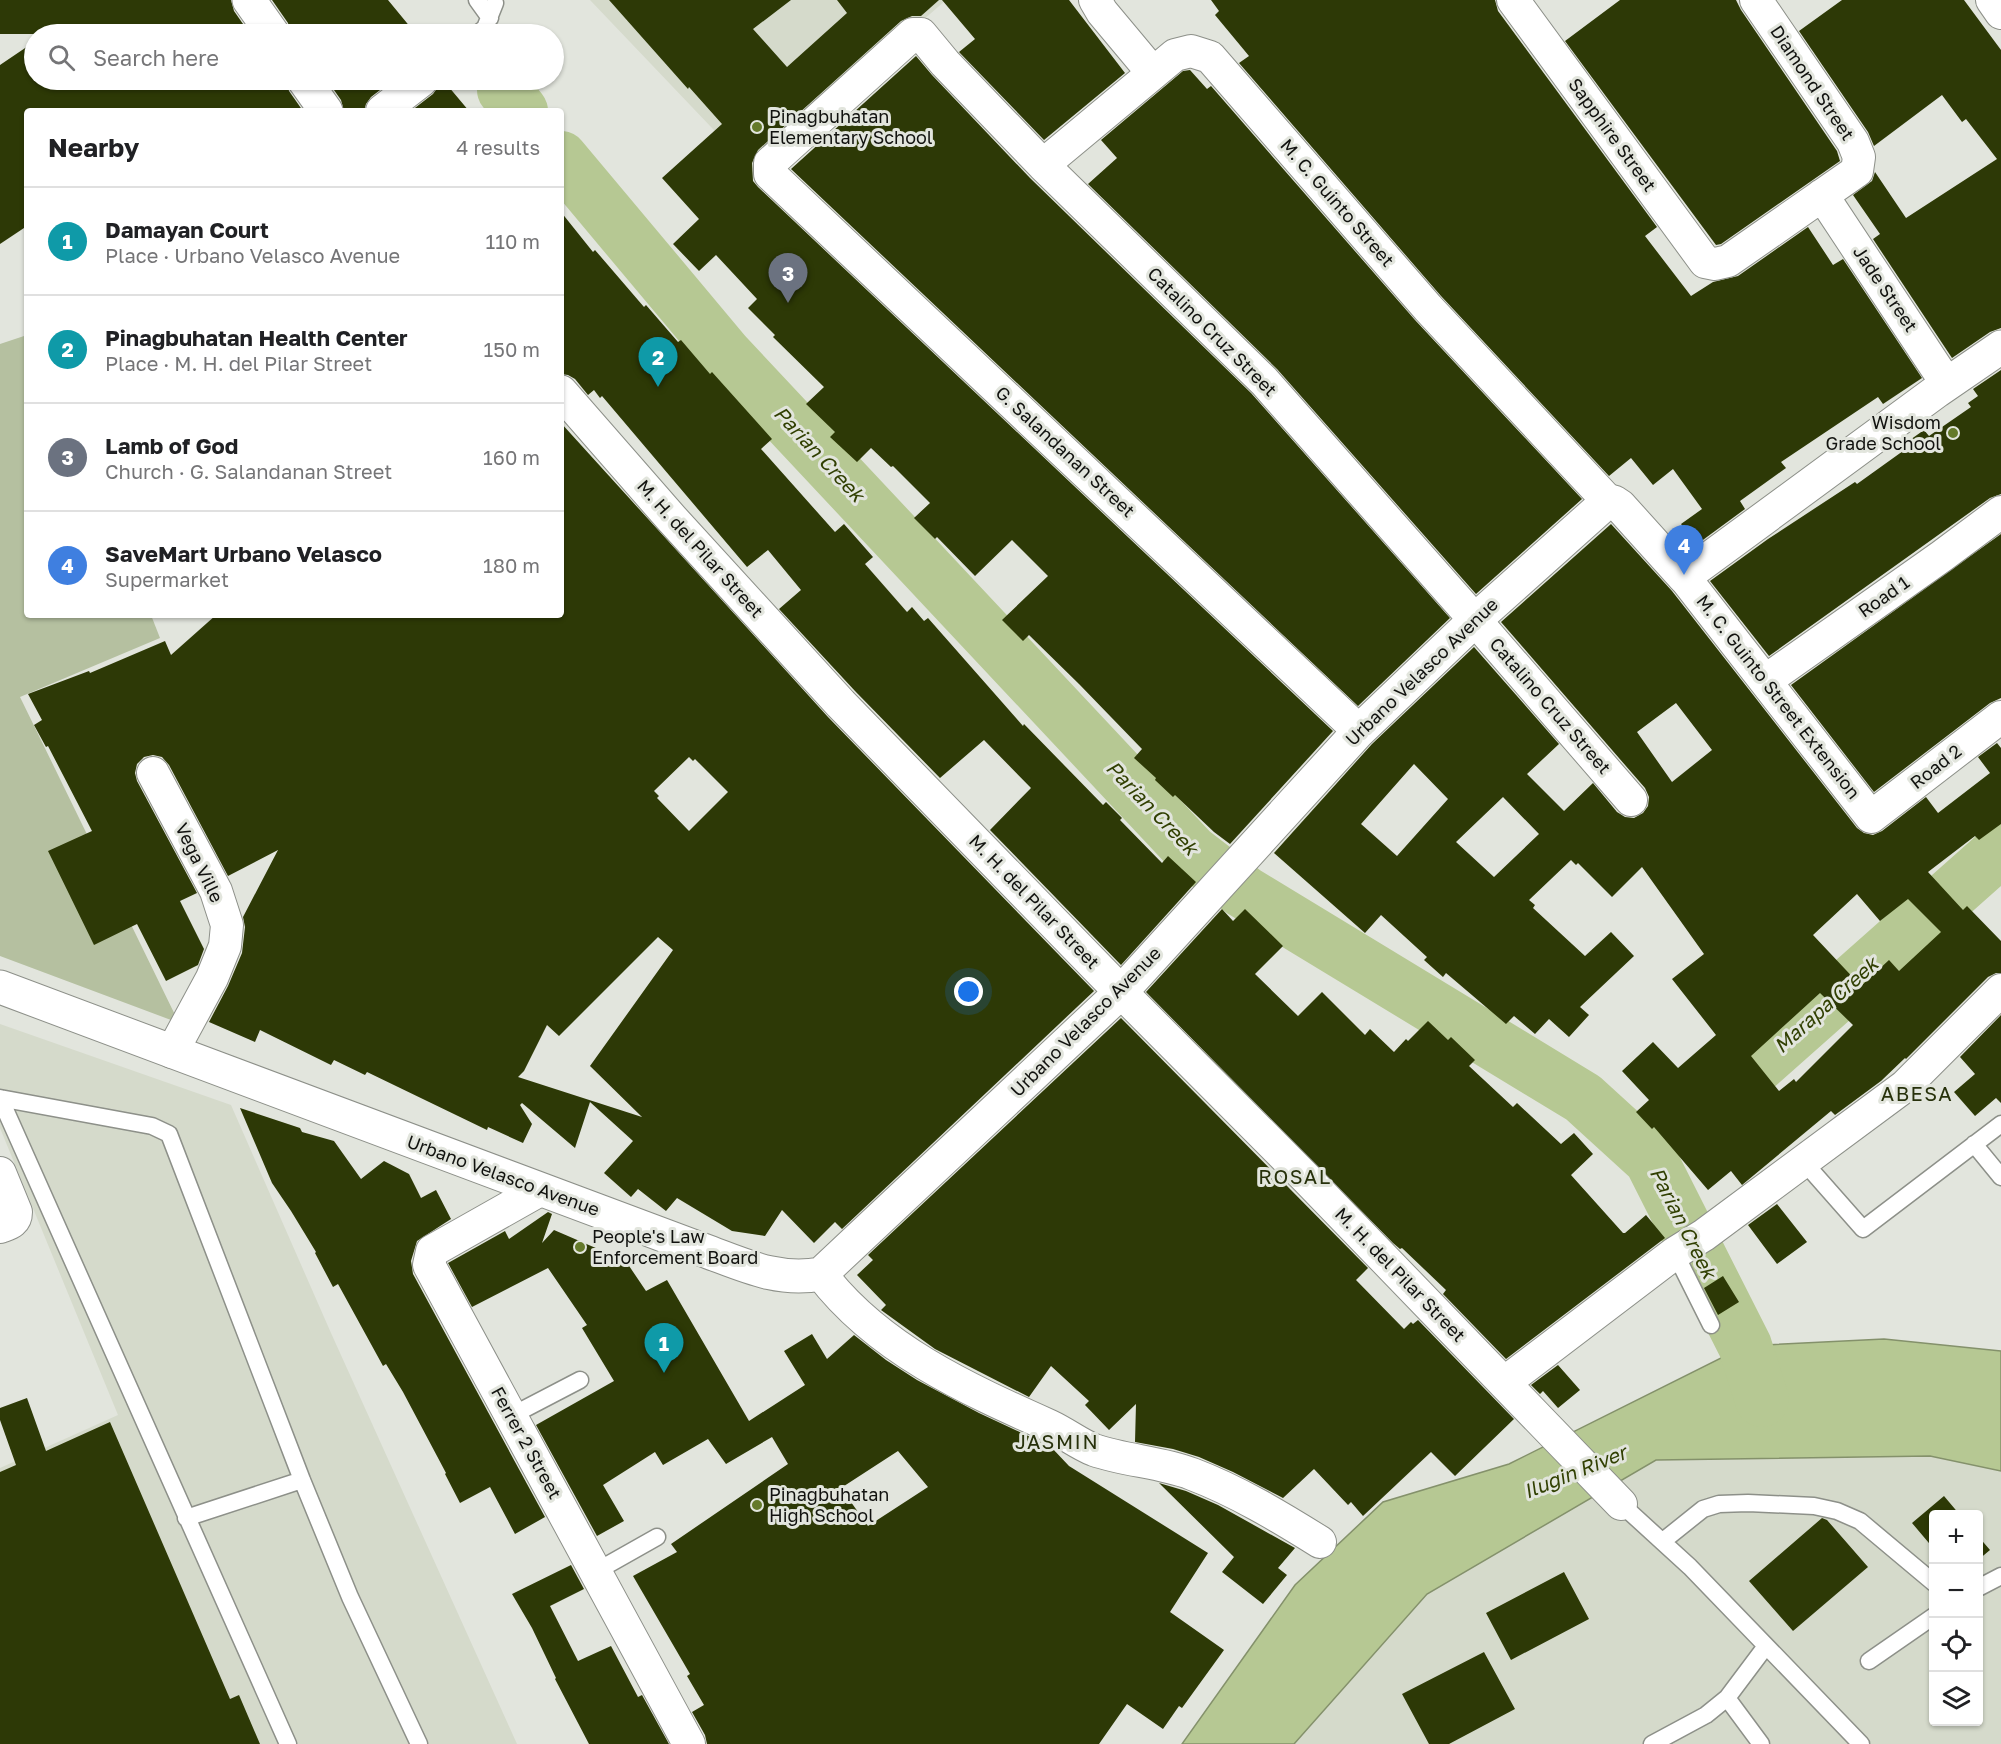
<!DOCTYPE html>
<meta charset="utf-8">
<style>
:root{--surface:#fff;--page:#f2f2f2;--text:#202124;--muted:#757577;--line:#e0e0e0;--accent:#64792a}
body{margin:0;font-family:"Golos Text",sans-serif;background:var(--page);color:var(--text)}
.controls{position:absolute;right:18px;bottom:18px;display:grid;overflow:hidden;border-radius:6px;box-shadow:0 2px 4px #0004}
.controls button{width:54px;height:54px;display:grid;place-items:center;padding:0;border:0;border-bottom:2px solid var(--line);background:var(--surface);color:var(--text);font:30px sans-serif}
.you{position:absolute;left:969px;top:992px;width:21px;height:21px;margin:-15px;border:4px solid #fff;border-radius:50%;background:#1a73e8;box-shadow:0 0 0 9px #1a73e833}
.badge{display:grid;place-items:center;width:39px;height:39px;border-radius:50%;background:var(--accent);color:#fff;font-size:20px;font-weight:700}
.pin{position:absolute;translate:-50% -50px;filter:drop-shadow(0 2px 3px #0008)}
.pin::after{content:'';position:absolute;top:32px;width:21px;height:18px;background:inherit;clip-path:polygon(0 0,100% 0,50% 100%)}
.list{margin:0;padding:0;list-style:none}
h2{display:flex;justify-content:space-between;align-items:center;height:78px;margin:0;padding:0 24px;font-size:26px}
h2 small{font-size:20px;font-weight:400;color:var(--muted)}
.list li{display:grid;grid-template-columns:39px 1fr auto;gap:18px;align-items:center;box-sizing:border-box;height:108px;padding:0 24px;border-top:2px solid var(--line)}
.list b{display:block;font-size:22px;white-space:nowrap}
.list p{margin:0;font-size:20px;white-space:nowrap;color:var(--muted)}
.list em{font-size:20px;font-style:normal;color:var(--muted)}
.icon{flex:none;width:33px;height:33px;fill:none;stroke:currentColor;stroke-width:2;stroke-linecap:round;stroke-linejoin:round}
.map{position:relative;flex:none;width:2001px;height:1744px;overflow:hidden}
.search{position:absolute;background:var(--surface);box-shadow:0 2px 4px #0004;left:24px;top:24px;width:540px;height:66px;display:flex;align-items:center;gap:15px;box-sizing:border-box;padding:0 21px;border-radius:33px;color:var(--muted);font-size:22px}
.panel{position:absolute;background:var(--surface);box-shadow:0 2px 4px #0004;left:24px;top:108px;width:540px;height:510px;border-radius:6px}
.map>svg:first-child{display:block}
.built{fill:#d5dacb;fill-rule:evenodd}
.green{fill:#b5c0a0}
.water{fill:#b6c893;stroke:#84916b;stroke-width:1.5}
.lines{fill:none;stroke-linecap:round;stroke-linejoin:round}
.river{stroke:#b6c893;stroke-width:54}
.building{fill:#2d3906;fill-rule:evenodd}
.lane-casing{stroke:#8d9089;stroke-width:19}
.street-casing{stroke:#8d9089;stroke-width:34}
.secondary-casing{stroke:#8d9089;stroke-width:35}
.lane{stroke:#fff;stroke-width:16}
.street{stroke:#fff;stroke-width:32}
.secondary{stroke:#fff;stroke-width:33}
.poi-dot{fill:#64792a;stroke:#e2e5dd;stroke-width:2}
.labels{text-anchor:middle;stroke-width:6;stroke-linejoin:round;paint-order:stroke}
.street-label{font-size:18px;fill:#11120f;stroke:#e2e5dd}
.poi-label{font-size:18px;fill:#11120f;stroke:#e2e5dd;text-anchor:start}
.water-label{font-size:20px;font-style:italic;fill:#314002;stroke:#e2e5dd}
.neighbourhood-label{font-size:20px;letter-spacing:1.5px;fill:#27310b;stroke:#e2e5dd}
</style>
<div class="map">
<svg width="2001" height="1744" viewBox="0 0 2001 1744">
<rect width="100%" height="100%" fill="#e2e5dd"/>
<!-- built -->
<path class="built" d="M 590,0 L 946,0 L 752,170 Z
M 0,1024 L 231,1105 L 331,1333 L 517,1744 L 0,1744 L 0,1468 L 118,1415 L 0,1128 Z
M 1930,1456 L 2001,1471 L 2001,1744 L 1294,1744 L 1427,1594 L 1656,1460 ZM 1934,1514 L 1978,1514 L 1978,1722 L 1934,1722 Z"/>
<!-- green -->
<path class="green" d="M 27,335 L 27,615 L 151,615 L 160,638 L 20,697 L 179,1023 L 0,956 L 0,344 Z"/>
<!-- water -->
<path class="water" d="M 1884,1339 L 2001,1351 L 2001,1471 L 1930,1456 L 1656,1460 L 1427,1594 L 1294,1744 L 1182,1744 L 1295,1585 L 1383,1502 L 1509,1464 L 1745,1346 Z"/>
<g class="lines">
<!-- river -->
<path class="river" d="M 504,90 L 521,111
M 561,158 L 726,355 L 1192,852 L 1244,892 L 1583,1098 L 1651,1160 L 1745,1346 L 1762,1400
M 1702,1115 L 2001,850"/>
</g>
<!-- building -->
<path class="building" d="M 0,0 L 231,0 L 234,11 L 250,34 L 0,34 Z
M 272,0 L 388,0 L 416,34 L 291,34 L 288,23 Z
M 609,0 L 791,0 L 753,29 L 787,67 L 847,13 L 837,0 L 939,0 L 921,16 L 912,16 L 901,21 L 758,150 L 752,163 L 753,181 L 758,187 L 1333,731 L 1230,844 L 1214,832 L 1175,795 L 1173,797 L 1155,780 L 1156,778 L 1134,758 L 1142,749 L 1079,684 L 1029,635 L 1023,641 L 1002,620 L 1048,576 L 1012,540 L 975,576 L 937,537 L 935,539 L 914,518 L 930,503 L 893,466 L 891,467 L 871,448 L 857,462 L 830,437 L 835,432 L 806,404 L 824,387 L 773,337 L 775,335 L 748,308 L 757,299 L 716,255 L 699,271 L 673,244 L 699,219 L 662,178 L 722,124 L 689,87 L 688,89 Z
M 942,0 L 1069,0 L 1125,73 L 1044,140 L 959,52 L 975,39 Z
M 1211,0 L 1495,0 L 1498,11 L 1657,227 L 1645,236 L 1691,296 L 1713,282 L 1738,276 L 1808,227 L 1833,265 L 1843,259 L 1922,378 L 1883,404 L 1878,397 L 1781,462 L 1786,468 L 1740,501 L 1745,509 L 1696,545 L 1681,524 L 1702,509 L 1673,469 L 1653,485 L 1631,458 L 1609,476 L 1441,296 L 1239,63 L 1249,56 L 1215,15 L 1219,11 Z
M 1620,0 L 1736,0 L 1741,10 L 1837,151 L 1840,161 L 1721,244 L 1716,245 L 1565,41 Z
M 1842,0 L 1964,0 L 2001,50 L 2001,328 L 1990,332 L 1952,358 L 1873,239 L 1880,234 L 1853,195 L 1872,181 L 1875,172 L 1906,218 L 1997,159 L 1966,119 L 1962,122 L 1942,95 L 1874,146 L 1868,132 L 1799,31 Z
M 34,42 L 34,80 L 286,80 L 289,91 L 303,111 L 27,111 L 27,226 L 0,244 L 0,65 Z
M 916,56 L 932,75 L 1030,178 L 1251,393 L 1450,618 L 1358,706 L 791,169 Z
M 1190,70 L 1207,89 L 1211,86 L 1415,320 L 1582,499 L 1476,594 L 1277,369 L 1088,184 L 1117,158 L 1101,140 L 1183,71 Z
M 327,80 L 393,80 L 371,97 L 366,104 L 364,111 L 344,111 L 341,100 Z
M 440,80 L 443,80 L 469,111 L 411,111 L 433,94 L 438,87 Z
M 561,212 L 593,252 L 595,250 L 644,307 L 646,305 L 678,342 L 681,340 L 710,374 L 712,372 L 772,439 L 761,449 L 835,532 L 844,524 L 873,557 L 865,564 L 907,612 L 912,607 L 924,621 L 928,618 L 1023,726 L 1024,724 L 1103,805 L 1106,802 L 1122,818 L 1120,820 L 1162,863 L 1168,856 L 1196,882 L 1121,965 L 990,830 L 1031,788 L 984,740 L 940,778 L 855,691 L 779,609 L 801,590 L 768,550 L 747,567 L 602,396 L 600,398 L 594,390 L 588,395 L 575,379 L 568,375 L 561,374 Z
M 2001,370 L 2001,494 L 1990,498 L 1769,656 L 1710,581 L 1768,539 L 1855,482 L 1857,484 L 1903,451 L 1900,447 L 1924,430 L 1929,436 L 1971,407 L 1968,403 L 1978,396 L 1973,389 Z
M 561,423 L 828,717 L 1094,991 L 842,1229 L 835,1222 L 814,1243 L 782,1210 L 765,1236 L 732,1231 L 677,1198 L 666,1211 L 638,1189 L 631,1197 L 604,1173 L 633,1141 L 590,1102 L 575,1148 L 522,1103 L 520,1105 L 532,1124 L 523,1143 L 488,1127 L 487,1130 L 367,1072 L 365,1075 L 334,1060 L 331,1065 L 260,1030 L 255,1042 L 209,1022 L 228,986 L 242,953 L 245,927 L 243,917 L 278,850 L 228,876 L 169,765 L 162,757 L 153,755 L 144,757 L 137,764 L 135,773 L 137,781 L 197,893 L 180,901 L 204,949 L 198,965 L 166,981 L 137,924 L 94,945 L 48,851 L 92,831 L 48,746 L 46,747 L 34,725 L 42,720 L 28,694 L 89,671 L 90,673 L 165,641 L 171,655 L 216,615 L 561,615 ZM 689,757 L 693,761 L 695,759 L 728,792 L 689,831 L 657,798 L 659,796 L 654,791 ZM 658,937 L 673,950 L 590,1066 L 642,1117 L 518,1077 L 524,1071 L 547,1025 L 559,1036 Z
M 1611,524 L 1672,591 L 1857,828 L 1864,833 L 1873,835 L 1882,831 L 1926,797 L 1938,813 L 1990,773 L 1978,757 L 1997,743 L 2001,748 L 2001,824 L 1979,840 L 1975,836 L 1928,872 L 1963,910 L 1967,906 L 2001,941 L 2001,973 L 1996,973 L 1988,977 L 1906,1059 L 1905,1058 L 1881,1081 L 1835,1115 L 1831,1111 L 1742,1185 L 1731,1171 L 1708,1190 L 1654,1127 L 1652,1129 L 1636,1112 L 1649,1100 L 1622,1071 L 1653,1042 L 1678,1068 L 1716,1035 L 1672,979 L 1704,954 L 1642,867 L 1612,897 L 1578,863 L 1576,865 L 1571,860 L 1529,900 L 1535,905 L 1533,908 L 1585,956 L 1611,932 L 1634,956 L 1580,1007 L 1589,1015 L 1569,1037 L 1549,1019 L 1535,1034 L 1514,1016 L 1506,1024 L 1446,973 L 1443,977 L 1424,960 L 1427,957 L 1381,915 L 1365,933 L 1274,853 L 1372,744 L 1474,647 L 1559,744 L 1527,774 L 1564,811 L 1593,783 L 1617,812 L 1625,817 L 1634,818 L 1643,813 L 1648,806 L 1649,797 L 1645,788 L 1501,622 ZM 1676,703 L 1712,750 L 1672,782 L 1637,732 ZM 1414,764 L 1448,799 L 1397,856 L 1361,824 ZM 1503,797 L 1539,834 L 1494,877 L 1456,842 ZM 1857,894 L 1880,921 L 1908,899 L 1941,932 L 1899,971 L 1889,960 L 1861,986 L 1813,935 ZM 1820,993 L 1853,1025 L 1796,1082 L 1794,1079 L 1779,1091 L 1751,1056 Z
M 2001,534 L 2001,698 L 1990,703 L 1874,792 L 1791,685 Z
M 1222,909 L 1233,921 L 1245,909 L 1283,946 L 1255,974 L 1298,1016 L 1322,992 L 1365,1035 L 1370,1029 L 1394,1052 L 1406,1039 L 1408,1041 L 1428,1021 L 1448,1040 L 1451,1037 L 1475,1060 L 1469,1066 L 1513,1107 L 1517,1103 L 1561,1144 L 1574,1133 L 1593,1154 L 1571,1175 L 1623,1233 L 1625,1233 L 1646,1215 L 1665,1238 L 1506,1359 L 1443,1294 L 1446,1290 L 1402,1248 L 1400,1249 L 1393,1243 L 1146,992 Z
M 2001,1015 L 2001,1103 L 1996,1098 L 1975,1116 L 1954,1092 L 1975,1074 L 1960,1057 Z
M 1121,1018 L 1368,1268 L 1356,1280 L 1404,1329 L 1411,1322 L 1413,1324 L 1418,1320 L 1514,1419 L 1455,1476 L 1431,1452 L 1363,1516 L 1351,1502 L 1348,1505 L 1314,1469 L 1283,1498 L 1233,1472 L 1199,1457 L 1173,1449 L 1135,1442 L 1136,1404 L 1109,1430 L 1085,1405 L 1089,1401 L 1051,1366 L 1029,1397 L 935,1349 L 881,1310 L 886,1305 L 857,1275 L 873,1260 L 868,1255 Z
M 240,1108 L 300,1128 L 302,1132 L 334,1141 L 361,1179 L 384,1161 L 409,1174 L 421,1198 L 436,1190 L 451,1219 L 417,1241 L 411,1261 L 413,1274 L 545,1517 L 515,1534 L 490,1487 L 460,1503 L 445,1474 L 446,1473 L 403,1392 L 386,1364 L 383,1366 L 338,1284 L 333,1287 L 315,1253 L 316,1252 L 291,1211 L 272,1183 Z
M 1777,1204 L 1807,1242 L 1777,1264 L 1748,1225 Z
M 548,1212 L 552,1214 L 542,1243 L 554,1230 L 612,1255 L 619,1251 L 646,1291 L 667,1280 L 749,1421 L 805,1385 L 784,1351 L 812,1334 L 827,1359 L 854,1335 L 886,1360 L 917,1380 L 979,1413 L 1041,1442 L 1049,1451 L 1052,1448 L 1069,1466 L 1208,1553 L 1170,1612 L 1224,1650 L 1182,1708 L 1179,1706 L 1163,1729 L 1127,1704 L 1099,1744 L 707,1744 L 705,1735 L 692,1712 L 704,1705 L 687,1676 L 690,1674 L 633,1576 L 677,1552 L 671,1544 L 788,1464 L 772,1437 L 726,1464 L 708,1439 L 663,1465 L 655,1452 L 603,1485 L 624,1521 L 597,1536 L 536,1425 L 614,1381 L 582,1328 L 587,1325 L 548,1268 L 472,1307 L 448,1263 L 505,1231 L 509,1239 ZM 898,1451 L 928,1487 L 868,1526 L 841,1488 Z
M 1723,1276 L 1739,1302 L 1718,1315 L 1704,1288 Z
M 1558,1365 L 1580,1390 L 1558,1408 L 1543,1391 L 1540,1394 L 1531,1385 Z
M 27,1398 L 46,1451 L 110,1422 L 230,1699 L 239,1695 L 260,1744 L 0,1744 L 0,1472 L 16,1465 L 0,1420 L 0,1408 Z
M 1159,1483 L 1186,1491 L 1218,1505 L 1295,1548 L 1278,1568 L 1287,1575 L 1263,1604 L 1222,1572 L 1234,1557 Z
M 1944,1496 L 1960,1515 L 1934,1515 L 1934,1549 L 1912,1523 Z
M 1822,1518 L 1827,1520 L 1868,1567 L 1793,1631 L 1749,1581 Z
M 1978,1536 L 1990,1550 L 1978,1560 Z
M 571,1565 L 584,1589 L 550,1606 L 578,1661 L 611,1646 L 638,1697 L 642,1695 L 669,1744 L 589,1744 L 555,1679 L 556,1678 L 532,1628 L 512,1594 Z
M 1564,1572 L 1589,1619 L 1511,1660 L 1486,1613 Z
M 1484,1652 L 1515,1709 L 1449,1744 L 1429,1744 L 1402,1694 Z"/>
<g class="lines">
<defs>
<path id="lane" d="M 477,0 L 490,18
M 477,34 L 485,28 L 495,3
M 0,1098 L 152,1126 L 169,1134 L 302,1480 L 350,1597 L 419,1744
M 0,1098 L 288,1744
M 1974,1144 L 2001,1177
M 1803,1161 L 1863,1229 L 2001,1124
M 1675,1253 L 1711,1325
M 511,1416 L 580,1380
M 1621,1504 L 1690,1567 L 1861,1744
M 186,1518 L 302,1480
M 1663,1541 L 1703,1509 L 1719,1504 L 1748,1503 L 1814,1506 L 1837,1511 L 1860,1521 L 1934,1583
M 595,1572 L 657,1537
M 1978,1588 L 2001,1576
M 1869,1661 L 1934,1616
M 1727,1698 L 1761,1744
M 1652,1744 L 1706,1715 L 1727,1698 L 1766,1646"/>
<path id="street" d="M 1095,0 L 1102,12 L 1153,73
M 1513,0 L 1705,262 L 1715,264 L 1728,261 L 1857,171 L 1859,157 L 1853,142 L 1756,0
M 1992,0 L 2001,13
M 382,111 L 422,80
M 1043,165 L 1175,55 L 1191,51 L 1210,57 L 1428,308 L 1608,501
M 1822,195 L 1947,384
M 1684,577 L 1871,817 L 2001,717
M 1765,681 L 1942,556 L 2001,512
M 1359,731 L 770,174 L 770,163 L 913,34 L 921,34 L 945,63 L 1043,165 L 1264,381 L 1475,620 L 1631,800
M 153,773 L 216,891 L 227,925 L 225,946 L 212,978 L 172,1052
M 1121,992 L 1306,1178 L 1621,1504
M 0,1173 L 16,1212 C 16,1223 8,1224 0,1227
M 540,1190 L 432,1251 L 429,1265 L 689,1744
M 821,1274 C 878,1349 967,1389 1050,1426 C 1065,1433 1079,1444 1094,1450 C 1126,1461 1161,1462 1192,1474 C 1237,1491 1280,1517 1320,1542
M 1504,1383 L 1675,1253 L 1704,1235 L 1905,1086 L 2001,990"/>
<path id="secondary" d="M 249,0 L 273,34
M 304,80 L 326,111
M 561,392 L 672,519 L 841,704 L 1121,992
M 0,987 L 703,1250 C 744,1265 777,1282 821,1274 L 1121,992 L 1359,731 L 1475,620 L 1608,501 L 1614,502 L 1620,506 L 1684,577 L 1937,391 L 2001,347"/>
</defs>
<!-- lane casing -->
<use href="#lane" class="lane-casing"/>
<!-- street casing -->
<use href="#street" class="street-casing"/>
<!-- secondary casing -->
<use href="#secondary" class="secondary-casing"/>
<!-- lane -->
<use href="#lane" class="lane"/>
<!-- street -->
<use href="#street" class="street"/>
<!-- secondary -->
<use href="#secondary" class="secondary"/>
</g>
<!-- markers -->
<g class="poi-dot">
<circle cx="757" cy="127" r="6"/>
<circle cx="1953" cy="433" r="6"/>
<circle cx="580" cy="1247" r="6"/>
<circle cx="757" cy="1505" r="6"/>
</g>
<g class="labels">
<!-- street labels -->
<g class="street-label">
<text transform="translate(1812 83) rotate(56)" y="6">Diamond Street</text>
<text transform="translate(1612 135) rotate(54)" y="6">Sapphire Street</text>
<text transform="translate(1337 203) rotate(49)" y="6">M. C. Guinto Street</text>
<text transform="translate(1885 289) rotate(56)" y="6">Jade Street</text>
<text transform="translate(1212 332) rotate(45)" y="6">Catalino Cruz Street</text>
<text transform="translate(1065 452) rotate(43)" y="6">G. Salandanan Street</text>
<text transform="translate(700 549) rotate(48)" y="6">M. H. del Pilar Street</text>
<text transform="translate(1884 597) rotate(-35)" y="6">Road 1</text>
<text transform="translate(1422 672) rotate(-44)" y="6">Urbano Velasco Avenue</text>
<text transform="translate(1778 697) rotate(52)" y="6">M. C. Guinto Street Extension</text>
<text transform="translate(1550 706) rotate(49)" y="6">Catalino Cruz Street</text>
<text transform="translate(1936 767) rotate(-38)" y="6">Road 2</text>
<text transform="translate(199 863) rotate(64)" y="6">Vega Ville</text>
<text transform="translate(1034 902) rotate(46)" y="6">M. H. del Pilar Street</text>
<text transform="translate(1086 1022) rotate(-45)" y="6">Urbano Velasco Avenue</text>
<text transform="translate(503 1176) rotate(20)" y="6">Urbano Velasco Avenue</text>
<text transform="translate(1400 1275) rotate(46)" y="6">M. H. del Pilar Street</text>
<text transform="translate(526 1443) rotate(61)" y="6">Ferrer 2 Street</text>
</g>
<!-- poi labels -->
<g class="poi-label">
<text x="769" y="123">Pinagbuhatan<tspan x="769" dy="21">Elementary School</tspan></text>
<text x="1941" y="429" text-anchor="end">Wisdom<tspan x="1941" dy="21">Grade School</tspan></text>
<text x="592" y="1243">People's Law<tspan x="592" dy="21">Enforcement Board</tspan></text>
<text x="769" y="1501">Pinagbuhatan<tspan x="769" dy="21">High School</tspan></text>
</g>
<!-- water labels -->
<g class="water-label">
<text transform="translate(819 454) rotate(47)" y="7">Parian Creek</text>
<text transform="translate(1152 808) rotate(46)" y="7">Parian Creek</text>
<text transform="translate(1826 1005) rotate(-42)" y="7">Marapa Creek</text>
<text transform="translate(1683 1223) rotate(63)" y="7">Parian Creek</text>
<text transform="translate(1575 1472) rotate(-22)" y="7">Ilugin River</text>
</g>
<!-- neighbourhood labels -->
<g class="neighbourhood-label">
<text x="1917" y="1101">ABESA</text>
<text x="1295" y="1184">ROSAL</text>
<text x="1057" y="1449">JASMIN</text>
</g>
</g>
</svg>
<div class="controls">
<button>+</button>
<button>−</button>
<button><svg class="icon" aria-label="locate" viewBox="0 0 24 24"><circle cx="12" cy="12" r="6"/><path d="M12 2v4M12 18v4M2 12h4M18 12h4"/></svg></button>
<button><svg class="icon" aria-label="layers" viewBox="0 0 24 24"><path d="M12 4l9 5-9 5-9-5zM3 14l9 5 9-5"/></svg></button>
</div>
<div class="you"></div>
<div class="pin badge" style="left:664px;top:1373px;background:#0f9aa8">1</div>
<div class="pin badge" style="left:658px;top:387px;background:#0f9aa8">2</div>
<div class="pin badge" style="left:788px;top:303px;background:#6b7280">3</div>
<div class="pin badge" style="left:1684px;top:575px;background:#3f7fe0">4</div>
<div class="search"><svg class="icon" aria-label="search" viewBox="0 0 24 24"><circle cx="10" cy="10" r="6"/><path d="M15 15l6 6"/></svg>Search here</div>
<section class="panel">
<h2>Nearby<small>4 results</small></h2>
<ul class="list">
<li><span class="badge" style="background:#0f9aa8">1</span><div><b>Damayan Court</b><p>Place · Urbano Velasco Avenue</p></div><em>110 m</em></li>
<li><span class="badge" style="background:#0f9aa8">2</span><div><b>Pinagbuhatan Health Center</b><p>Place · M. H. del Pilar Street</p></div><em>150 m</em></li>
<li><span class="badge" style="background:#6b7280">3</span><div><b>Lamb of God</b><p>Church · G. Salandanan Street</p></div><em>160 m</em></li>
<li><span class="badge" style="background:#3f7fe0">4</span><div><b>SaveMart Urbano Velasco</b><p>Supermarket</p></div><em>180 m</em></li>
</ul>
</section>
</div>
